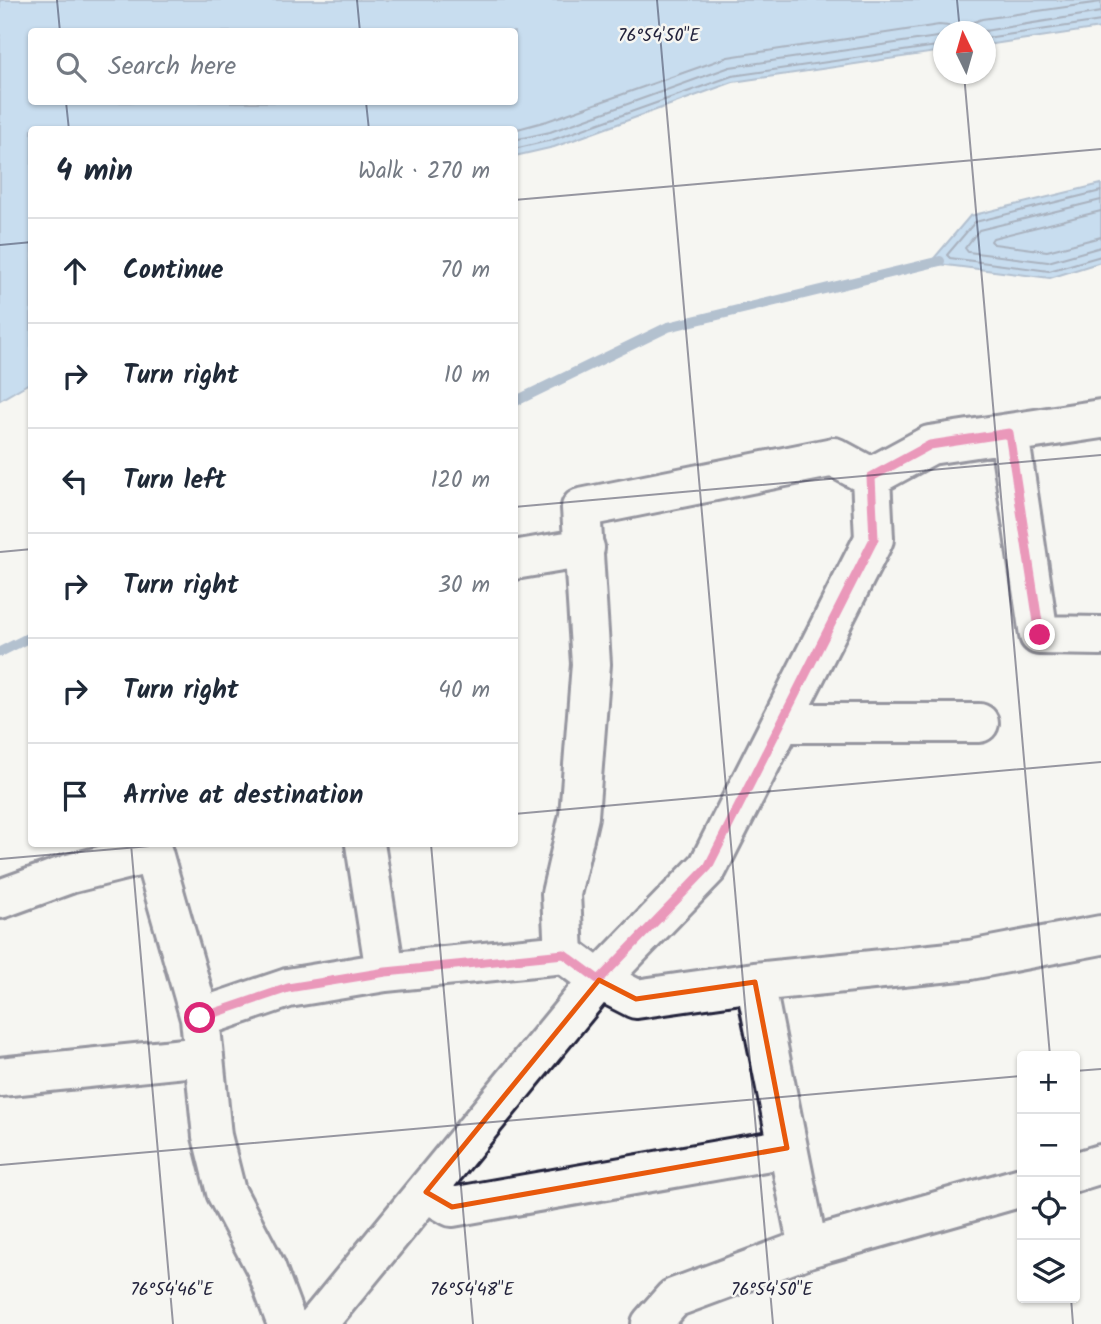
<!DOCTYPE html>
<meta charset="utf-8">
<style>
:root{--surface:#fff;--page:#f2f2f3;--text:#1f2937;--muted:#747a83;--line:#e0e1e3}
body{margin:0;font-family:Kalam,sans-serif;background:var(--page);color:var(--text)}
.controls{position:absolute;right:21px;bottom:21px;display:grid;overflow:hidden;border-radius:7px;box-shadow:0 2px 5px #0004}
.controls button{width:63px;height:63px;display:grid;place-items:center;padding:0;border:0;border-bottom:2px solid var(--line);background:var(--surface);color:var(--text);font:35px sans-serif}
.compass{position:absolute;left:933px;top:21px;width:63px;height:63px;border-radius:50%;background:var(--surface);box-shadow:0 2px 5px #0004;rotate:355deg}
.stop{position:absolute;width:21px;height:21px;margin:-16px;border:5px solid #db2777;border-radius:50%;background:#fff}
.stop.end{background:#db2777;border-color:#fff;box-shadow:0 2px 7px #0008}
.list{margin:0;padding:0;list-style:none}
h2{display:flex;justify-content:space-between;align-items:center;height:91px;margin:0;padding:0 28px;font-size:30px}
h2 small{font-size:23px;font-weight:400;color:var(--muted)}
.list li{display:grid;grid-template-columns:46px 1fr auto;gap:21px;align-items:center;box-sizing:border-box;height:105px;padding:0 28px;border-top:2px solid var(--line)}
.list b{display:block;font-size:26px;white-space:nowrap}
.list em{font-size:23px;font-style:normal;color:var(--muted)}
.icon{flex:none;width:38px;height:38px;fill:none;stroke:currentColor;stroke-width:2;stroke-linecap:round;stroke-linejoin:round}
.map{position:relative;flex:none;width:1101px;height:1324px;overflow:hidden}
.search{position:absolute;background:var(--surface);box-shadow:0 2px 5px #0004;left:28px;top:28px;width:490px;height:77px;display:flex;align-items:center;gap:18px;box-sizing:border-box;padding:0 24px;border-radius:7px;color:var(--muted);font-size:26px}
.panel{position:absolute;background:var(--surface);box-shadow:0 2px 5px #0004;left:28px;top:126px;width:490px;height:721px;border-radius:7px}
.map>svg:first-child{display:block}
.water{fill:#90bfeb;stroke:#6480a5;stroke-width:2;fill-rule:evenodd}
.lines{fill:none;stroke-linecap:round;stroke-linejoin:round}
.shore{stroke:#4e6181;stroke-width:2}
.stream{stroke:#6480a5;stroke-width:10}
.minor-casing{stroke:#22223b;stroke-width:44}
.minor{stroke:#f6f6f2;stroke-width:38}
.route{stroke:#db2777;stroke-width:9}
.marked{fill:none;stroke:#e8590c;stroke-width:5;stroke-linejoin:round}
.ticks{fill:none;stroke:#22223b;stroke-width:2;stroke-opacity:0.45}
.ticks-label{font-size:18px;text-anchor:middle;fill:#22223b;stroke:#f6f6f2;stroke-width:5;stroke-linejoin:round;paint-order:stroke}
</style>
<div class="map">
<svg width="1101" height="1324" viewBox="0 0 1101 1324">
<rect width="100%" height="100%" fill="#f6f6f2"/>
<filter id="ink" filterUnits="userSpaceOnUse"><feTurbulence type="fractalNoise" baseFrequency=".0143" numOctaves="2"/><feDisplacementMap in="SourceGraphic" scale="14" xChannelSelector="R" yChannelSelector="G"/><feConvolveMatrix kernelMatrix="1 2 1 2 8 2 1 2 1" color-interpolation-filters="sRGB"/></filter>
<g filter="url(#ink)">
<!-- water -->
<path class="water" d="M 0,0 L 1101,0 L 1101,28 L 986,45 L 986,32 L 944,32 L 943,51 L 733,82 L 554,147 L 515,156 L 514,130 L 32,130 L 31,382 L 0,400 ZM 32,32 L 514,32 L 514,102 L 32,102 Z
M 1101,184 L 1101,262 L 1050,278 L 930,263 L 970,216 Z"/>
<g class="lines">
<!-- shore -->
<path class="shore" d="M 963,32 L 971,23 L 982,19 L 1101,2
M 978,32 L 1101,12
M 986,38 L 1101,21
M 514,130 L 547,121 L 728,57 L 939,25 L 950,26 L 960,32
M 514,140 L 550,132 L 730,67 L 944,36
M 514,149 L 552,140 L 732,76 L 944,45
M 1101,191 L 975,222 L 947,255 L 950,258 L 1049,271 L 1101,256
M 1101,200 L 979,230 L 965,248 L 968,252 L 1048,262 L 1101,247
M 1101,211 L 993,238 L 991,241 L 994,244 L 1047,251 L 1101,237"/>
<!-- stream -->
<path class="stream" d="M 514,402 L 668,327 L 940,261
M 0,652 L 32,636"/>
<defs>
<path id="minor" d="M 1009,433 L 1039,635 L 1101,636
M 871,477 L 834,457 L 581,508 L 591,664 L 579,816 L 561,894 L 564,954 L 599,980 L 636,999 L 755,982 L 970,960 L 1101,935
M 514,560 L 585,548
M 781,723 L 979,723
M 365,844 L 385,972
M 0,899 L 69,874 L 153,853 L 200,1018 L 212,1136 L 226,1192 L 266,1268 L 287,1324
M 755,982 L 808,1248
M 200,1018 L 288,988 L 385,972 L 564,954
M 0,1077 L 204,1056
M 1075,1172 L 1101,1164
M 426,1192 L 452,1207 L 787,1148
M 317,1324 L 599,980 L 708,867 L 874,539 L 871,477 L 930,445 L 1101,419
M 651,1324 L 674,1298 L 808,1248 L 1022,1187"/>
</defs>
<!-- minor casing -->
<use href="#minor" class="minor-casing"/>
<!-- minor -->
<use href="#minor" class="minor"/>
</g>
</g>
<g class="lines" filter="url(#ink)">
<!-- route -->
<path class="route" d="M 200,1018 L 288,988 L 386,972 L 564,954 L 599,980 L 708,867 L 874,539 L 871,477 L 930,445 L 1009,433 L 1040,635"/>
</g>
<!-- marked area -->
<path d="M0 0H1101V1324H0ZM 599,980 L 636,999 L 755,982 L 787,1148 L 452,1207 L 426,1192 Z" fill="#f6f6f2" fill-opacity=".55" fill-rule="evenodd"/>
<path class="marked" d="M 599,980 L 636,999 L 755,982 L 787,1148 L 452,1207 L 426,1192 Z"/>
<!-- ticks -->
<path class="ticks" d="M 57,0 L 60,32M 357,0 L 360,32M 657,0 L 773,1324M 957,0 L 960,32M 964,74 L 1050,1056M 66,102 L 69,130M 366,102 L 369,130M 514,200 L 1101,149M 0,245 L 32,242M 514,507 L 1101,455M 0,552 L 32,549M 514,814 L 1101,762M 131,844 L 173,1324M 431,844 L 473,1324M 0,859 L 173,844M 1075,1071 L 1101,1069M 0,1165 L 1022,1076M 1071,1298 L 1073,1324"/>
<g class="ticks-label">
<text x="659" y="41">76°54'50"E</text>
<text x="172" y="1295">76°54'46"E</text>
<text x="472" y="1295">76°54'48"E</text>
<text x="772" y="1295">76°54'50"E</text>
</g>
</svg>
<div class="controls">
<button>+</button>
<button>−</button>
<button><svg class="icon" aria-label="locate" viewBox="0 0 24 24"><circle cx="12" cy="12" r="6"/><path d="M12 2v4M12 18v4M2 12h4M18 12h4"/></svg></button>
<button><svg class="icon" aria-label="layers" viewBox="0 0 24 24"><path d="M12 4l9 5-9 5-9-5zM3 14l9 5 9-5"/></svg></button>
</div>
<svg class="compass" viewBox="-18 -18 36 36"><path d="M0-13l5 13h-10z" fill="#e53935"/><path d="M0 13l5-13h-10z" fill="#747a83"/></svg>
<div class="stop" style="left:200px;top:1018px"></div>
<div class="stop end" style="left:1040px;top:635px"></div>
<div class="search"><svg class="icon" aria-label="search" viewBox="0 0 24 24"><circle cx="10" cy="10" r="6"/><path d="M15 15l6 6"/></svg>Search here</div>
<section class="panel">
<h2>4 min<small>Walk · 270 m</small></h2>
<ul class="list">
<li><svg class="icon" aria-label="ahead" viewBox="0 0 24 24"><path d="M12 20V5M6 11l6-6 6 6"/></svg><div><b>Continue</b></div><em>70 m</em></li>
<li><svg class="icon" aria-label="right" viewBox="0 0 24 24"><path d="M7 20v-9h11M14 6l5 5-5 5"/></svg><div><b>Turn right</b></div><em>10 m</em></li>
<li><svg class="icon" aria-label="left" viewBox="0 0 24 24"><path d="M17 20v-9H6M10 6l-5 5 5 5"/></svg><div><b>Turn left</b></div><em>120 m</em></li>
<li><svg class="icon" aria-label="right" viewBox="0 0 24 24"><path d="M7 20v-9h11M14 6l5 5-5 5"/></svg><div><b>Turn right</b></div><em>30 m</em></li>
<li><svg class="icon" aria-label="right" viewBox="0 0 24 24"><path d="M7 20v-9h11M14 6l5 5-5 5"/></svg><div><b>Turn right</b></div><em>40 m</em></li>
<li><svg class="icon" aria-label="arrive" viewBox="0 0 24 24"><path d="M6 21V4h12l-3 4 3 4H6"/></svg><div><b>Arrive at destination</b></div></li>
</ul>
</section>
</div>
